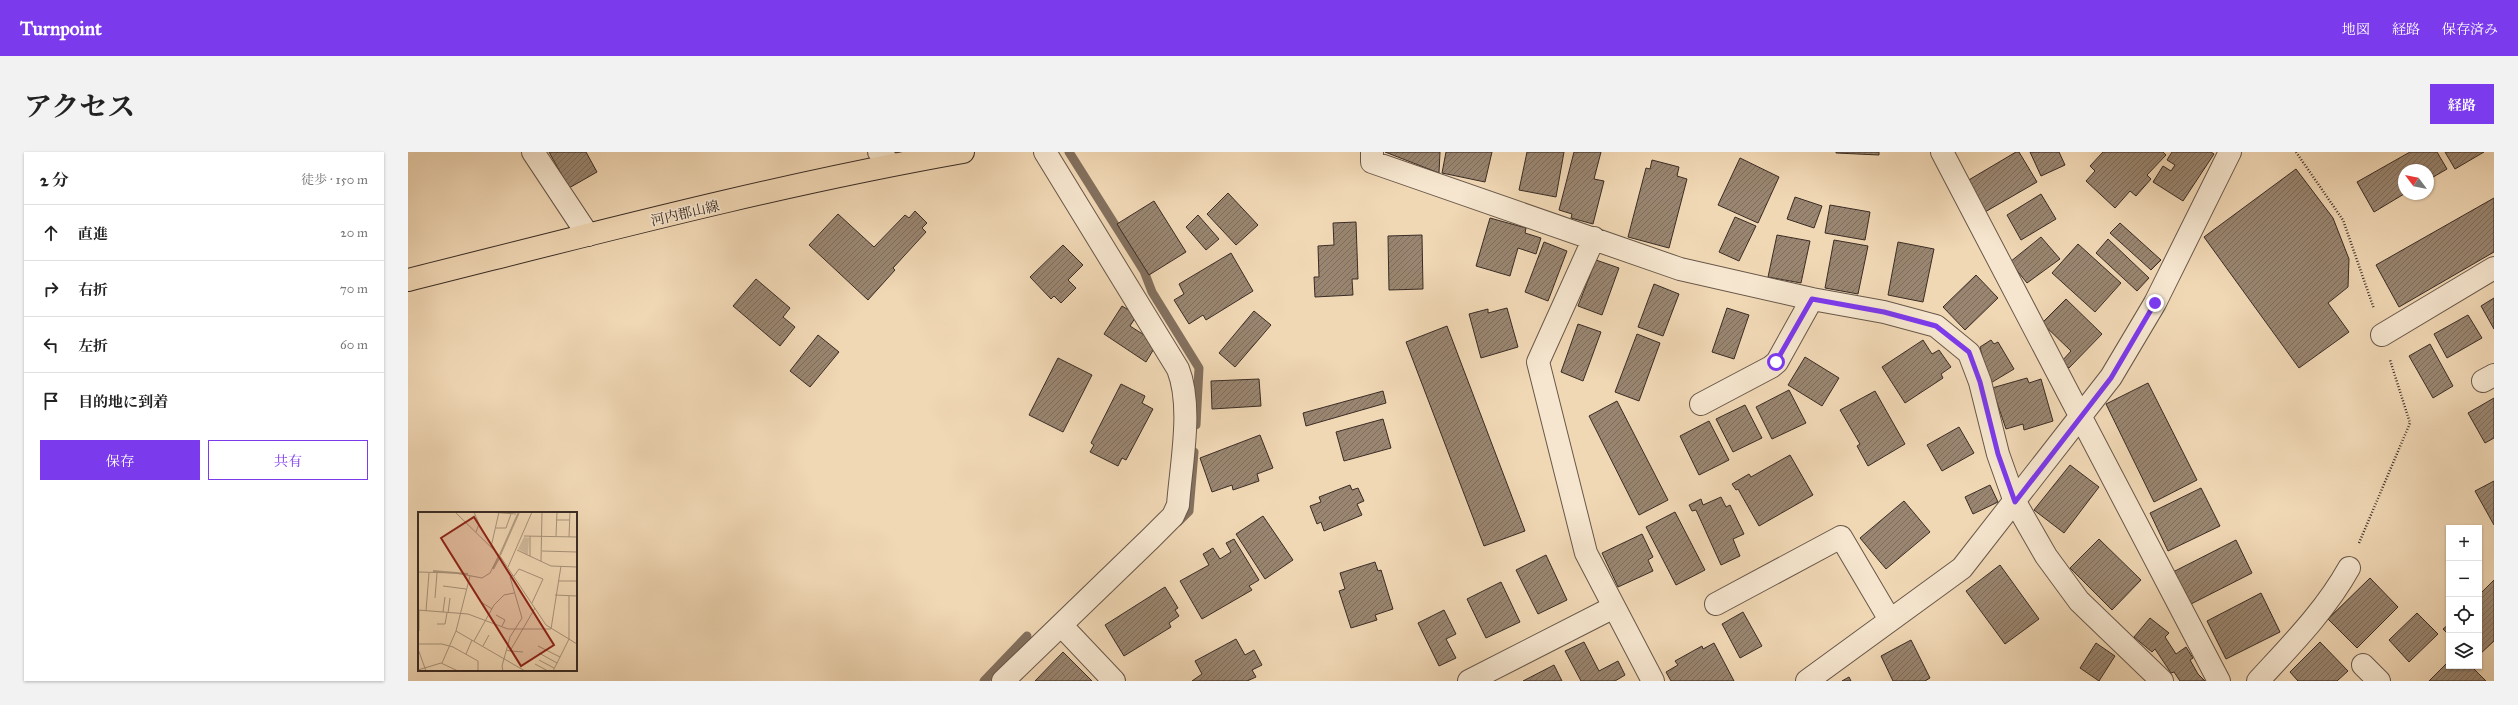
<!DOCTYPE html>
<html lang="ja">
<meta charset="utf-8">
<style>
:root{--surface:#fff;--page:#f2f2f2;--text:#222;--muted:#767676;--line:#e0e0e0;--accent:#7c3aed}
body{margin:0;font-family:"IM FELL Great Primer","Noto Serif JP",serif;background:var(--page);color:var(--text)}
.controls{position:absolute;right:12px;bottom:12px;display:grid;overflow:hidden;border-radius:0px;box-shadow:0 1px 3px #0004}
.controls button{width:36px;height:36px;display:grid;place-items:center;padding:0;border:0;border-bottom:1px solid var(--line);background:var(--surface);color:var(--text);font:20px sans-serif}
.compass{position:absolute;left:1990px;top:12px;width:36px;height:36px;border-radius:50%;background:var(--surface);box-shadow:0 1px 3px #0004;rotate:302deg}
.stop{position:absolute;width:12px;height:12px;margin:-9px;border:3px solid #7c3aed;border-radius:50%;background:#fff}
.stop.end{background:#7c3aed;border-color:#fff;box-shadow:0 1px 4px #0008}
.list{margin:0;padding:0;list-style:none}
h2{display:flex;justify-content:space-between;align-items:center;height:52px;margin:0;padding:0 16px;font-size:17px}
h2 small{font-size:13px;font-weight:400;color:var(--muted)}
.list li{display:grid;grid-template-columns:26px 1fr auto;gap:12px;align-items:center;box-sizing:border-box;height:56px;padding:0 16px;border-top:1px solid var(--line)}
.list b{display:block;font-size:15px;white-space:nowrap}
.list em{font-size:13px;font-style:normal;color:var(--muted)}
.actions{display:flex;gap:8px;padding:12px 16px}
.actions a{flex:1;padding:9px 0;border:1px solid var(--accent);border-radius:0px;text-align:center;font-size:14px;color:var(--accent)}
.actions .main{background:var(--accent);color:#fff}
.icon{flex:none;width:22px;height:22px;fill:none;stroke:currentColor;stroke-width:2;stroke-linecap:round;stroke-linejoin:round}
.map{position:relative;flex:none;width:2086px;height:529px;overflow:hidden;border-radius:0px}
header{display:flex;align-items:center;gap:24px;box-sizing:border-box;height:56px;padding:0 20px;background:var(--accent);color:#fff}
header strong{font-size:19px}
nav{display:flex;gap:22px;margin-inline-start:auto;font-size:14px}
.intro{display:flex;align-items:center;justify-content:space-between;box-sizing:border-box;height:96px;padding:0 24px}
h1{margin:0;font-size:28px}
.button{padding:10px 18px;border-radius:0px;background:var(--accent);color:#fff;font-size:14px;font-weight:700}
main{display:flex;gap:24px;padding:0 24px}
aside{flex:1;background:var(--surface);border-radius:0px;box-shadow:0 1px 3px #0004}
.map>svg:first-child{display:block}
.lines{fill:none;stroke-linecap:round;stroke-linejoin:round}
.stream{stroke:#83705e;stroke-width:9}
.building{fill:url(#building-hatch);stroke:#3a2c25}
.minor-casing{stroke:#685749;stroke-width:24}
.major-casing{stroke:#3a2c25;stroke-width:24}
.path{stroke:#3a2c25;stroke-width:2.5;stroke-dasharray:1 2;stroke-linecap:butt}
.minor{stroke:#f6e6cf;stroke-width:22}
.major{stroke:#f1d8b5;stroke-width:22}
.route{stroke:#7c3aed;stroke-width:5}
.labels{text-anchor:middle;stroke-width:3;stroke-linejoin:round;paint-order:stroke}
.street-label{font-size:14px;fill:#3a2c25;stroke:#f6e6cf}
.inset-river{fill:none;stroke:#b39e84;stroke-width:2}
.inset-road{fill:none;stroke:#a8937b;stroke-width:1}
.view{fill:#8f2418;fill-opacity:0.15;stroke:#8f2418;stroke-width:2}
.inset-edge{fill:none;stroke:#3a2c25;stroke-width:2}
</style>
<header>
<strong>Turnpoint</strong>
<nav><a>地図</a><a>経路</a><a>保存済み</a></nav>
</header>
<div class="intro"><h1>アクセス</h1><a class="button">経路</a></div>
<main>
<aside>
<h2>2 分<small>徒歩 · 150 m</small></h2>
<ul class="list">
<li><svg class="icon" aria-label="ahead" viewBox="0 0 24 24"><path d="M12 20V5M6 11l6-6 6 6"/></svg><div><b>直進</b></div><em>20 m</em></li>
<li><svg class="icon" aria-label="right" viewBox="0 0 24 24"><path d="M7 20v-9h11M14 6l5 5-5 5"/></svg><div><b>右折</b></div><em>70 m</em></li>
<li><svg class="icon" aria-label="left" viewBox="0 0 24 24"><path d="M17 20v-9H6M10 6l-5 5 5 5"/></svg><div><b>左折</b></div><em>60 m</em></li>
<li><svg class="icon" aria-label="arrive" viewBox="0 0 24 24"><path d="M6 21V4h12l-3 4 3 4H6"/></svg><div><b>目的地に到着</b></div></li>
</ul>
<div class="actions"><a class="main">保存</a><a>共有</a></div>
</aside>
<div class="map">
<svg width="2086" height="529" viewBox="0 0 2086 529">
<defs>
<pattern id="building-hatch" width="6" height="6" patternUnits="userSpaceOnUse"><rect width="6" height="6" fill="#998570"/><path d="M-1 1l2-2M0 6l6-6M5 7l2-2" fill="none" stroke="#7e6d5c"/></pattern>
</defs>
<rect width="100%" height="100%" fill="#f1d8b5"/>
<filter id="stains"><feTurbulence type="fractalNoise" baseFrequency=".005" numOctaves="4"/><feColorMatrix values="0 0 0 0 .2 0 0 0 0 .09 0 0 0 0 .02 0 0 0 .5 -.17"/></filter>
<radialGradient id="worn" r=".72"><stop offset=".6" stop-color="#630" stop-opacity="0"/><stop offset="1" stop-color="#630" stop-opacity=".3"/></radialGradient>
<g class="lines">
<!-- stream -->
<path class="stream" d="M 661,0 L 736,119 L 744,140 L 791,216 L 788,273
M 770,370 L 781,359 L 786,300
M 576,529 L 619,484"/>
</g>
<!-- building -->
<path class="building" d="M 141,0 L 178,0 L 189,20 L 161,36 Z
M 977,0 L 1032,0 L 1031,21 Z
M 1038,0 L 1084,0 L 1077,30 L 1034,21 Z
M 1119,0 L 1156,0 L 1148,45 L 1111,38 Z
M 1166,0 L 1193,0 L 1186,27 L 1196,29 L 1185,72 L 1163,66 L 1164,62 L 1151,58 Z
M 1428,0 L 1471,0 L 1471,3 L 1428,1 Z
M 1608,0 L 1611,0 L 1629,30 L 1577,60 L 1559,29 Z
M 1622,0 L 1651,0 L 1657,13 L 1633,24 Z
M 1695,0 L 1755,0 L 1758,3 L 1739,23 L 1743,27 L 1728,44 L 1722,39 L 1707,56 L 1678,29 L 1687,19 L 1682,14 Z
M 1764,0 L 1803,0 L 1806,2 L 1775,49 L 1745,30 L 1755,14 L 1763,19 L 1767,13 L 1759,8 Z
M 2002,0 L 2029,0 L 2039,17 L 2020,28 L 2020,18 L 1996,18 L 1996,42 L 1966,60 L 1949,30 Z
M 2037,0 L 2076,0 L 2047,17 Z
M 1332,6 L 1371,25 L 1350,71 L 1310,53 Z
M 1244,8 L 1271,15 L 1269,24 L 1279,27 L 1261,96 L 1220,85 L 1238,16 L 1242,17 Z
M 1888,17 L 1925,66 L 1941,107 L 1940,135 L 1920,151 L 1941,180 L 1891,216 L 1796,85 Z
M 820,41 L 850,73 L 828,93 L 799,62 Z
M 1633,42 L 1648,67 L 1613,88 L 1599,63 Z
M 1387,45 L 1414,54 L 1406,76 L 1379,67 Z
M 2086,46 L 2086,100 L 1991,155 L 1968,113 Z
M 746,49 L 778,100 L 741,123 L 709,72 Z
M 1422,53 L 1462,60 L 1457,88 L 1417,81 Z
M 507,59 L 519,71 L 514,76 L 518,80 L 485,116 L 487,118 L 460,148 L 401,93 L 430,62 L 466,95 L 497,63 L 501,66 Z
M 790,63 L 811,87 L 798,98 L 778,75 Z
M 1327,65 L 1348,74 L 1331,109 L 1311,100 Z
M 1082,66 L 1118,76 L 1117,81 L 1133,86 L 1128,102 L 1110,96 L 1102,124 L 1068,114 Z
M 948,70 L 950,127 L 944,127 L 945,143 L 907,145 L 906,125 L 911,125 L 910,94 L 926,93 L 925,71 Z
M 1712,71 L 1753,108 L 1743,118 L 1702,81 Z
M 1014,83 L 1015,137 L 981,138 L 980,84 Z
M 1369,83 L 1402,89 L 1393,131 L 1360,125 Z
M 1633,85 L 1652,107 L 1619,131 L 1602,110 Z
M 1700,87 L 1741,126 L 1729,139 L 1688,101 Z
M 1426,88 L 1460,94 L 1450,142 L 1417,136 Z
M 1136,90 L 1159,99 L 1140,149 L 1117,140 Z
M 1490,90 L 1526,97 L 1515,150 L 1480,143 Z
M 1670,92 L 1713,131 L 1687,160 L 1644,121 Z
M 655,93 L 675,113 L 660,128 L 668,136 L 653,151 L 646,144 L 643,147 L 622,125 Z
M 823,101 L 845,139 L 798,168 L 795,163 L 781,172 L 766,148 L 776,142 L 771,132 Z
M 1188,108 L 1211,116 L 1194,163 L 1170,154 Z
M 1568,123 L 1590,146 L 1557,178 L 1535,155 Z
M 348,127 L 382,156 L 375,165 L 387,175 L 372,194 L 325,154 Z
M 1246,132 L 1271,142 L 1255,184 L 1230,175 Z
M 2086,146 L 2086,177 L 2073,154 Z
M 1658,147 L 1694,182 L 1661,216 L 1654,209 L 1663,199 L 1634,171 Z
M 714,154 L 729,163 L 722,174 L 744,188 L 747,195 L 738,210 L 696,182 Z
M 1099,156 L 1110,195 L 1073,206 L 1061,162 L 1080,157 L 1080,161 Z
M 1319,156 L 1341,163 L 1326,207 L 1304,200 Z
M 846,159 L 863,173 L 827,215 L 811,201 Z
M 2060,163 L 2074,186 L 2039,206 L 2026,182 Z
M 1170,172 L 1193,180 L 1175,229 L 1153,220 Z
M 1039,174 L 1117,379 L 1076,394 L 998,190 Z
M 1229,182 L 1252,191 L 1231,249 L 1207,240 Z
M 410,183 L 431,200 L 402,235 L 382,219 Z
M 1515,188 L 1524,202 L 1531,198 L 1543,215 L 1533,222 L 1535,226 L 1497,251 L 1474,215 Z
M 1583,188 L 1586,192 L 1590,190 L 1606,217 L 1581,232 L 1572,195 Z
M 2022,192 L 2045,234 L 2025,246 L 2001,204 Z
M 1397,205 L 1431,226 L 1414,254 L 1380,233 Z
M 650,206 L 684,223 L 655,280 L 621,263 Z
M 1619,226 L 1621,231 L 1633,227 L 1645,269 L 1616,278 L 1615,272 L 1598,277 L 1584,236 Z
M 851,227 L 853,254 L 804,257 L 803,229 Z
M 1740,231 L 1789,328 L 1746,350 L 1698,252 Z
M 713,232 L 737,244 L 734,251 L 745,257 L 718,308 L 714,306 L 710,314 L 682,300 L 686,293 L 683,291 Z
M 1381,238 L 1398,271 L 1364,287 L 1348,255 Z
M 975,239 L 978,251 L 898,274 L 895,261 Z
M 1467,239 L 1497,292 L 1460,314 L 1449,294 L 1452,292 L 1432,258 Z
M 2086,246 L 2086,286 L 2077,291 L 2060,261 Z
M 1209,249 L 1260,348 L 1231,363 L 1181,264 Z
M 1337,253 L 1354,286 L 1325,300 L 1308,267 Z
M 975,267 L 983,296 L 936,309 L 928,280 Z
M 1301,269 L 1321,308 L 1291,323 L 1272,284 Z
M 1551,275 L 1566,301 L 1534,319 L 1519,293 Z
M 852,283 L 865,316 L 849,322 L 851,329 L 825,338 L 824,333 L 804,340 L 792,306 Z
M 1382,303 L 1405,343 L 1351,374 L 1330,337 L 1328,338 L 1324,332 L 1341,322 L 1343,325 Z
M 1662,313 L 1691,335 L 1656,381 L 1626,358 Z
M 2086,329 L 2086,373 L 2067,339 Z
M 942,333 L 944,338 L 950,336 L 956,349 L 949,352 L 954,363 L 916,379 L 913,370 L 909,372 L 902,354 L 913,350 L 911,345 Z
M 1582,333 L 1590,350 L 1565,362 L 1557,345 Z
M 1793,336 L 1812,374 L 1760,399 L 1742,361 Z
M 1313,345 L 1318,355 L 1322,353 L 1336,382 L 1325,387 L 1332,404 L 1313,413 L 1288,358 L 1284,359 L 1281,353 L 1293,347 L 1295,353 Z
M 1496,349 L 1522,380 L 1478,417 L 1452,386 Z
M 1267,360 L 1297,418 L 1268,433 L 1238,375 Z
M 855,364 L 885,408 L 857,427 L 828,382 Z
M 1234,382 L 1245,405 L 1240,408 L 1245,419 L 1210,435 L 1194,401 Z
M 826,387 L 851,428 L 841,434 L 844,438 L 794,467 L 772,429 L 801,413 L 795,402 L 805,396 L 812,407 L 823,400 L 818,391 Z
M 1691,387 L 1733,428 L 1704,458 L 1662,416 Z
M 1828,388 L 1844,421 L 1781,453 L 1765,420 Z
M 1138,403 L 1159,448 L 1130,462 L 1108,418 Z
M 967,410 L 970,419 L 973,418 L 985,457 L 967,463 L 969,468 L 943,476 L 931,439 L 937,437 L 932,421 Z
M 1592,413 L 1631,467 L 1597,492 L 1558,439 Z
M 1962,426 L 1990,455 L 1949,496 L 1920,467 Z
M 2086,428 L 2086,489 L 2071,503 L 2071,443 Z
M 1093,430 L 1112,470 L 1078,486 L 1059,447 Z
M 757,435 L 770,456 L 767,458 L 771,464 L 761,471 L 763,475 L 716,504 L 697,473 Z
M 1853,441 L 1872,480 L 1818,507 L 1799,469 Z
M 1036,458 L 1048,482 L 1038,487 L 1048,506 L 1031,514 L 1010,471 Z
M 1335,460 L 1354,494 L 1332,506 L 1314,472 Z
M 2009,461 L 2030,482 L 2001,510 L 1981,488 Z
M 1742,466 L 1761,481 L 1757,485 L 1768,502 L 1778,495 L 1785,506 L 1782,508 L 1790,522 L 1797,529 L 1772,529 L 1766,520 L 1763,521 L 1747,497 L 1744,500 L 1726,485 Z
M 2041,472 L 2041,483 L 2035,477 Z
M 828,487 L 837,503 L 846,498 L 854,513 L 844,518 L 848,525 L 839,529 L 784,529 L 794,522 L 787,509 Z
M 1503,488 L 1522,526 L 1517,529 L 1485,529 L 1473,504 Z
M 1176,490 L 1191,519 L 1210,509 L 1217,523 L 1207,529 L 1173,529 L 1157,499 Z
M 1912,490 L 1940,519 L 1929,529 L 1890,529 L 1882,520 Z
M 1306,491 L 1326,529 L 1263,529 L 1258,520 L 1270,513 L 1267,509 L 1294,494 L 1295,497 Z
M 1688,491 L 1707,504 L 1691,529 L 1672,516 Z
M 655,500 L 684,529 L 627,529 Z
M 2041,509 L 2041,514 L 2063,514 L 2078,529 L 2021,529 Z
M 1146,513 L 1154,529 L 1115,529 Z
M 1441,525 L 1443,529 L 1434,529 Z"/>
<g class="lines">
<defs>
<path id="minor" d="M 125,0 L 180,83
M 471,0 L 483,13
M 964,0 L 964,10 L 1272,117 L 1404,147 L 1476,160 L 1528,174 L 1561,201 L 1572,230 L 1590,302 L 1607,350 L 1638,404 L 1671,449 L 1754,529
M 1534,0 L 1811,529
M 1186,86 L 1130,210 L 1178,401 L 1245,529
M 1974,183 L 2086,116
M 2075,229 L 2086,223
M 1293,252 L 1363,215 L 1369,210 L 1404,147
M 1308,452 L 1433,385 L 1482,468
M 653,473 L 706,529
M 1955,513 L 1971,529
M 595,529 L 743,386 L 765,364 L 770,353 C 773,312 785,255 770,217 L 637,0
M 1061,529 L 1206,455
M 1399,529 L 1554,416 L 1703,225 L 1747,151 L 1822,0
M 1850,529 C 1883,493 1917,459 1941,416"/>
<path id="major" d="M 0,128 C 184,82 368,33 555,0"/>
</defs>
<!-- minor casing -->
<use href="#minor" class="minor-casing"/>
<!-- major casing -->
<use href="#major" class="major-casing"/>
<!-- path -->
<path class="path" d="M 1888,0 L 1935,68 L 1966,157
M 1951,391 L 2002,271 L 1982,208"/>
<!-- minor -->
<use href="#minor" class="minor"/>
<!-- major -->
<use href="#major" class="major"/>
</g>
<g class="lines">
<!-- route -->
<path class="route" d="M 1368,210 L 1404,147 L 1476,160 L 1528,174 L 1561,200 L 1572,230 L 1590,302 L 1607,350 L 1703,226 L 1747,151"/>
</g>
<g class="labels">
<!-- street labels -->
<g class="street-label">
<text transform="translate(277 61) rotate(-13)" y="5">河内郡山線</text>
</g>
</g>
<!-- overview -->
<g transform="translate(10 360)">
<rect width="159" height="159" fill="#f1d8b5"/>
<path d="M 106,25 L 111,26 L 110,43 L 100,37 Z" fill="#d2bb9d"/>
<path class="inset-river" d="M 82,43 L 101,0M 75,57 L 81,46M 15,59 L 50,62"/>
<path class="inset-road" d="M 37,0 L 82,44 L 128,113 L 159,132M 56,0 L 61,12 L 58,20M 71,0 L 98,2M 138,8 L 151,8M 78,16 L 88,16 L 93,2M 106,24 L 159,25M 138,24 L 139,0M 151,25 L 152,0M 73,35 L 81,0M 99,38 L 133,54 L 159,55M 124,39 L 159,40M 112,44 L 112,24M 123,49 L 124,0M 90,55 L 114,0M 0,60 L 38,61 L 64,66 L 72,61 L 81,43M 96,64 L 101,57 L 125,67 L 114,91M 140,69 L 159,69M 25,74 L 48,77M 137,83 L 159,84M 17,86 L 19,61M 63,90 L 74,97M 0,98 L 50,102 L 90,117 L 133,117 L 143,54M 1,98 L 1,119M 8,99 L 11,61M 25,100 L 27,85M 30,101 L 32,86M 78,103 L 87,108 L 84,114M 19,112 L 27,112 L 29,101M 38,119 L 107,159M 56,129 L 76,93 L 86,83 L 96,81M 0,132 L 24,132 L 35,135 L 60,149 L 60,159M 65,134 L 71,123M 120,134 L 142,145M 0,137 L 8,159M 89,138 L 92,139 L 117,96M 92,139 L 105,140M 121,141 L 139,151M 48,142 L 54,128M 121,148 L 136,156M 24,151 L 38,119 L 52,64M 117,152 L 130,159M 0,158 L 23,151 L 40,159M 85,159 L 84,154 L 92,125 L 104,106 L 92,65 L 95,63M 135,159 L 151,127 L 151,84"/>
<path class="view" d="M 56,5 L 136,133 L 103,154 L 23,26 Z"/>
<rect width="159" height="159" class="inset-edge"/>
</g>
<rect width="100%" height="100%" filter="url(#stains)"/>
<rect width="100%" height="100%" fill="url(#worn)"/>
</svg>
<div class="controls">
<button>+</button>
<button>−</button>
<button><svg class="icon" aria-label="locate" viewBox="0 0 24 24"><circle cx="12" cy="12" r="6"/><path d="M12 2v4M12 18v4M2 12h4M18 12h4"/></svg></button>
<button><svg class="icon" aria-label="layers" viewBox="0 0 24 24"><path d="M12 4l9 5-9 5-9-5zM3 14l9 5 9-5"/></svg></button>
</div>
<svg class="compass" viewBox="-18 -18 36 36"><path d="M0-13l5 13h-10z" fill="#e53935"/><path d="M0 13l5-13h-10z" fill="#767676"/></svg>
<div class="stop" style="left:1368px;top:210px"></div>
<div class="stop end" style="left:1747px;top:151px"></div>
</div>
</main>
